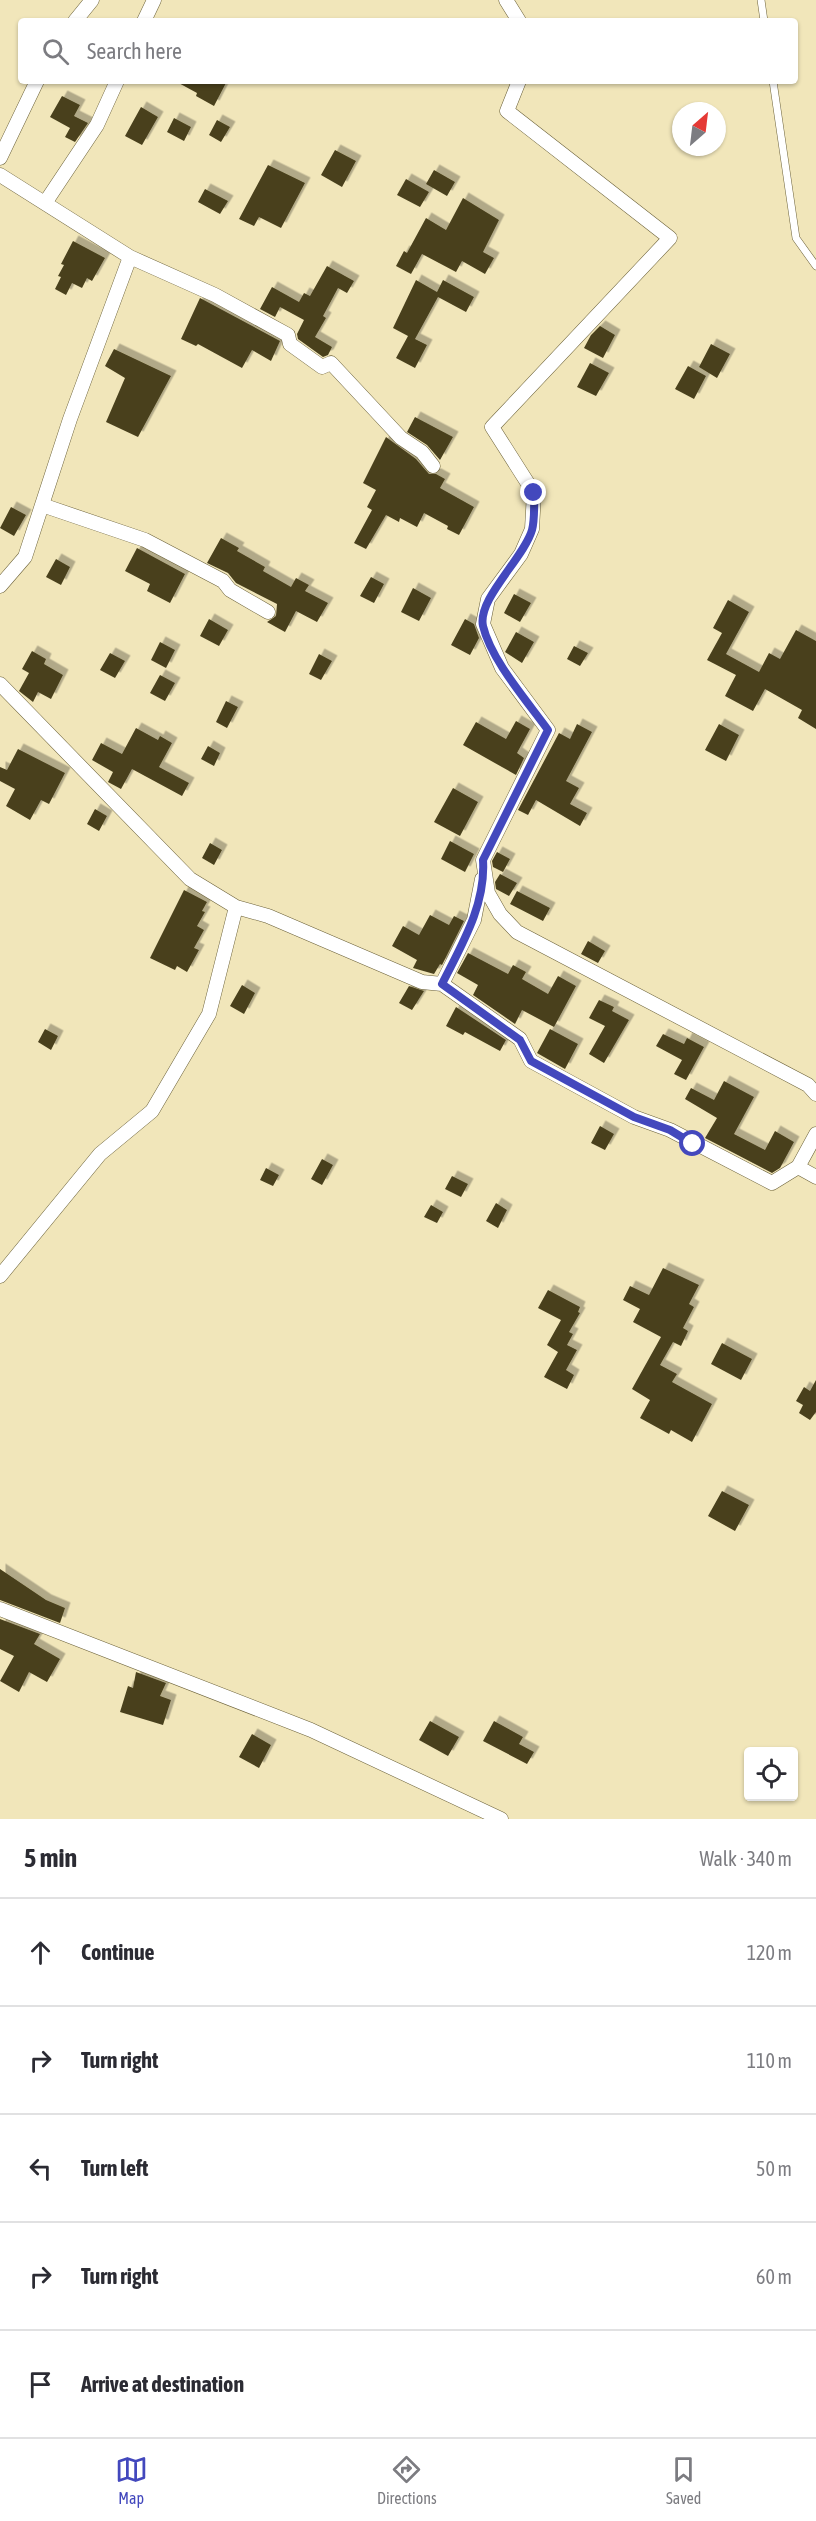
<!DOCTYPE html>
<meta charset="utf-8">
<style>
:root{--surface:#fff;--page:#f7f7f7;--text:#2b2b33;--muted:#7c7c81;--line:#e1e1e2;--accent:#4348bd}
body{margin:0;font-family:"Asap Condensed",sans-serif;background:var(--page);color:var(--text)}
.controls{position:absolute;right:18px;bottom:18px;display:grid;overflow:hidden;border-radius:6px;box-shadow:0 2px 4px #0004}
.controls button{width:54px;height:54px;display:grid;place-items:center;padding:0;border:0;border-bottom:2px solid var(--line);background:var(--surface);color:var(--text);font:30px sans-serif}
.compass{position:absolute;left:672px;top:102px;width:54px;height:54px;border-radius:50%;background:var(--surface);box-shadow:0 2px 4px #0004;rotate:28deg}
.stop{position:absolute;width:18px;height:18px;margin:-14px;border:4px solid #4348bd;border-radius:50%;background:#fff}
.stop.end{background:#4348bd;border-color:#fff;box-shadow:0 2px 6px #0008}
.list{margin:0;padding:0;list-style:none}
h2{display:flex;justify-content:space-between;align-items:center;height:78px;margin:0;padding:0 24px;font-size:26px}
h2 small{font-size:20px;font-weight:400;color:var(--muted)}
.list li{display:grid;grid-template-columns:39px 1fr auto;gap:18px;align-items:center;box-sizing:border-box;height:108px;padding:0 24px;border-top:2px solid var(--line)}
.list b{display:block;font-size:22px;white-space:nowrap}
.list em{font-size:20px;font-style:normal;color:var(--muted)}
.icon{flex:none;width:33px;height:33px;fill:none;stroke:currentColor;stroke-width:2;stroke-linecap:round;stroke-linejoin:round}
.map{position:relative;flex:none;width:816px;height:1819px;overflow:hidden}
.search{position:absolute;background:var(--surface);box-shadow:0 2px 4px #0004;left:18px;right:18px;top:18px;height:66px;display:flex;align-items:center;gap:15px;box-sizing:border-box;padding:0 21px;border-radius:6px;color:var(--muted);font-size:22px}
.sheet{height:618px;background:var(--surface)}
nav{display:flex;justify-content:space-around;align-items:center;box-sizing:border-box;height:84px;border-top:2px solid var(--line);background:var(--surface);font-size:16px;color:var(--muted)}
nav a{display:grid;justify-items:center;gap:3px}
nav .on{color:var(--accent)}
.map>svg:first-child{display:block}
.building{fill:#49401d;filter:url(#shadow)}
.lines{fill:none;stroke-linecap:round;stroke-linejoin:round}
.service-casing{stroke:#6b6139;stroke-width:8}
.minor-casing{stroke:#6b6139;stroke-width:15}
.service{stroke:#fff;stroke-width:7}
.minor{stroke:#fff;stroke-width:14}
.route{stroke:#4348bd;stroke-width:8}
</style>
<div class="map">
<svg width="816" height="1819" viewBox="0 0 816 1819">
<defs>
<filter id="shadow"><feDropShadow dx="5.5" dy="-5.5" stdDeviation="0" flood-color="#0004"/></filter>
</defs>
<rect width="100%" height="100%" fill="#f1e6ba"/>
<!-- building -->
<path class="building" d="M 175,81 L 227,81 L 214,106 L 196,96 L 197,93 Z
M 62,96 L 80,105 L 74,116 L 88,123 L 75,142 L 65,137 L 70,128 L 50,117 Z
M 141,107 L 158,117 L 142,145 L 125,136 Z
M 174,118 L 191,127 L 184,141 L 167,132 Z
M 217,120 L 230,127 L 221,142 L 209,135 Z
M 335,150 L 356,161 L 342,187 L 321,175 Z
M 268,165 L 305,183 L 281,228 L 259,217 L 254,226 L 239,219 Z
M 434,170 L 455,182 L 447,196 L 426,184 Z
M 406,179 L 429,192 L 420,207 L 397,195 Z
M 205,189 L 228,201 L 220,214 L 198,202 Z
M 463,198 L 499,220 L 483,252 L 494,258 L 485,274 L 462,261 L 456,272 L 422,254 L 411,274 L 396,266 L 404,251 L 407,253 L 426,218 L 446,230 Z
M 73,241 L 105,258 L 92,281 L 87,278 L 82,288 L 72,283 L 66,295 L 55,289 L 61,277 L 58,276 L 64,265 L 61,264 Z
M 327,266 L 354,281 L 347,293 L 338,288 L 323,316 L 326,318 L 315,337 L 332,347 L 328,355 L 323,357 L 298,339 L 297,334 L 304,320 L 280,307 L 275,317 L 260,309 L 272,287 L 299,302 L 304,293 L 310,296 Z
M 416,280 L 437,292 L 443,280 L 474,297 L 466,312 L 438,297 L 415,339 L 427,345 L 415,368 L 396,358 L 408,336 L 393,328 Z
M 200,298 L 280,341 L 271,361 L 252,350 L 242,368 L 198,344 L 196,346 L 181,339 Z
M 600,326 L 615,335 L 603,358 L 584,348 L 591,335 Z
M 711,344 L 730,354 L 717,378 L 699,367 Z
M 114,349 L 171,376 L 138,437 L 106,422 L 125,378 L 105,366 Z
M 590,363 L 609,373 L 596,396 L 577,387 Z
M 688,366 L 706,376 L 694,399 L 675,389 Z
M 415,417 L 453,437 L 440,460 L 427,445 L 407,432 Z
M 386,437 L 416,459 L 429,474 L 436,474 L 445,479 L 440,488 L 474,507 L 459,535 L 447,529 L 448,526 L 424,513 L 417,527 L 400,518 L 399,522 L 386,515 L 366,549 L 354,543 L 372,510 L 367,507 L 376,490 L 363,483 Z
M 11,507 L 26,515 L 14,536 L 0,528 Z
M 221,538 L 239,548 L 237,551 L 265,567 L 263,571 L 291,587 L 296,578 L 309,585 L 305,591 L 328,603 L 317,622 L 296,611 L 285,632 L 267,622 L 276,616 L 277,604 L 236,583 L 228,573 L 207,563 Z
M 137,548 L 185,574 L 170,603 L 147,591 L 150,584 L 125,571 Z
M 56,559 L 70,567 L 61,585 L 46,577 Z
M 371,577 L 384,584 L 374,603 L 360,596 Z
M 413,588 L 431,598 L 419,621 L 401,612 Z
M 514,594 L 531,603 L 520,622 L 504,613 Z
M 728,600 L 749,612 L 726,654 L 759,672 L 769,653 L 780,659 L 796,630 L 816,641 L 816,729 L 798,718 L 802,710 L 765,689 L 753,711 L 725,696 L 736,675 L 707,660 L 722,633 L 713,628 Z
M 209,619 L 228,630 L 219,646 L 200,636 Z
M 465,619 L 474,624 L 479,638 L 470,655 L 451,645 Z
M 516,632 L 534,642 L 522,663 L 505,652 Z
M 160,642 L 175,650 L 166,668 L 151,660 Z
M 574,646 L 588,653 L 580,666 L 567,659 Z
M 32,651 L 46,659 L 44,664 L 63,675 L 51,699 L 38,692 L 33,702 L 19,691 L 29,673 L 22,669 Z
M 110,653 L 125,661 L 115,678 L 100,670 Z
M 319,654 L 332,661 L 321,680 L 309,674 Z
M 160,675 L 175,683 L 165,701 L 150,693 Z
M 226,701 L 238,707 L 227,728 L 216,722 Z
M 516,721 L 530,729 L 517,753 L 524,758 L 516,775 L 463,745 L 476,722 L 506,739 Z
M 577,724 L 592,732 L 566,781 L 579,788 L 570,804 L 587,813 L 580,826 L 536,800 L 528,815 L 518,810 L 559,733 L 570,739 Z
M 719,724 L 739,735 L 726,761 L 705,750 Z
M 136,728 L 158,740 L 160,736 L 172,743 L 159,767 L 189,783 L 182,796 L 132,769 L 121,789 L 108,782 L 113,772 L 92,760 L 101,743 L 122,754 Z
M 208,746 L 220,753 L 214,766 L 201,759 Z
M 18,749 L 65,773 L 49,804 L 41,800 L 30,820 L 6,806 L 15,789 L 0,781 L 0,767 L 7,770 Z
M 453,788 L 478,802 L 460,836 L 434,822 Z
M 95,809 L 107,816 L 99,831 L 87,824 Z
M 450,841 L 474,854 L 465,872 L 441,859 Z
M 210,843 L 222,850 L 214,865 L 202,858 Z
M 497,852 L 510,859 L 503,872 L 493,867 L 492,861 Z
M 500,874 L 517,883 L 509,896 L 496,889 L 495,882 Z
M 184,890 L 207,902 L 202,911 L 205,912 L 197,926 L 204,930 L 194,948 L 199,950 L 187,972 L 177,966 L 175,970 L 150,958 Z
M 517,891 L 550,908 L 543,921 L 510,904 Z
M 430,915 L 449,925 L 454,916 L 464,921 L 442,965 L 440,964 L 434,974 L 413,968 L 417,960 L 392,946 L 403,926 L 419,935 Z
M 588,941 L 605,951 L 598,963 L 581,954 Z
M 468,953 L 508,974 L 513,965 L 526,972 L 522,979 L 548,994 L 558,976 L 576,986 L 554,1027 L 522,1010 L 515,1024 L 473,995 L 478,985 L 457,973 Z
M 242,985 L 255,993 L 244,1014 L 230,1006 Z
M 409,986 L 424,991 L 412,1010 L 399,1003 Z
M 599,1000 L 614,1007 L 612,1011 L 629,1020 L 604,1063 L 589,1054 L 605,1026 L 589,1018 Z
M 456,1007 L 506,1040 L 500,1051 L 465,1032 L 463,1035 L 446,1026 Z
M 45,1029 L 58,1036 L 51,1050 L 38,1042 Z
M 550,1029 L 578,1044 L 565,1069 L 537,1053 Z
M 663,1034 L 684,1044 L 687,1038 L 704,1047 L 686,1080 L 674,1074 L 682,1060 L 656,1046 Z
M 724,1081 L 754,1097 L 734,1134 L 765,1150 L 775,1131 L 794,1142 L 780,1168 L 772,1173 L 705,1138 L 717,1118 L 685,1099 L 691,1088 L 714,1100 Z
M 600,1126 L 614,1134 L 605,1150 L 591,1143 Z
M 322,1159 L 333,1165 L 322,1185 L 311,1179 Z
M 266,1168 L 279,1175 L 273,1186 L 260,1180 Z
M 452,1176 L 468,1184 L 461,1197 L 445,1189 Z
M 496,1203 L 507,1210 L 498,1228 L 486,1221 Z
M 431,1205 L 443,1212 L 437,1223 L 424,1217 Z
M 663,1268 L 699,1285 L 689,1304 L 694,1307 L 683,1328 L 688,1331 L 681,1346 L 673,1342 L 660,1365 L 677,1374 L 672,1382 L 712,1404 L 692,1442 L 671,1430 L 669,1434 L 640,1418 L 650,1400 L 632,1389 L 661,1337 L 633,1322 L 640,1309 L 623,1300 L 630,1286 L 649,1295 Z
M 548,1290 L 580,1307 L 578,1312 L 580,1313 L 569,1332 L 573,1334 L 567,1345 L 577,1350 L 566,1370 L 574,1375 L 567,1389 L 544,1377 L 558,1352 L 547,1345 L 561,1320 L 538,1308 Z
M 722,1343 L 752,1359 L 741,1380 L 711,1364 Z
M 816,1380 L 816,1412 L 810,1420 L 799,1413 L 803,1405 L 796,1401 L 804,1387 L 810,1391 Z
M 722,1491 L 749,1505 L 735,1531 L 708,1516 Z
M 0,1569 L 46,1600 L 65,1608 L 60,1623 L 0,1600 Z
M 0,1619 L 40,1634 L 34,1644 L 60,1659 L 47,1682 L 29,1672 L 19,1692 L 0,1681 L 14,1656 L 0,1649 Z
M 136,1672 L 166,1683 L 160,1696 L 171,1700 L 163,1725 L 120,1712 L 128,1686 L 133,1688 Z
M 430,1721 L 459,1737 L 448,1756 L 419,1740 Z
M 494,1721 L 523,1737 L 519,1744 L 534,1752 L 527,1764 L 483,1741 Z
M 252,1734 L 271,1745 L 259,1768 L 239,1757 Z"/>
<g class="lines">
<defs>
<path id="service" d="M 761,0 L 764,21
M 773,81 L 796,238 L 816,266"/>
<path id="minor" d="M 506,0 L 519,21
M 75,21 L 92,0
M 144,21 L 154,0
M 519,81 L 507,111 L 670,238 L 492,427 L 534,493 L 532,529 L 521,554 L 488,599 L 483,624 L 502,668 L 548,730 L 483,860 L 488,893 L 500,914 L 517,932 L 808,1085 L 816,1094
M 0,158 L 37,81
M 0,175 L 130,257 L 70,419 L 25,557 L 0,586
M 45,203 L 97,125 L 117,81
M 130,257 L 215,295 L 288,335 L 290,344 L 322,367 L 331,363 L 401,438 L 422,452 L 433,466
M 42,505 L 145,540 L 223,581 L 230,590 L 268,612
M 0,684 L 190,879 L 236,907 L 268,916 L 422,982 L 442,984 L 520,1039 L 531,1061 L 634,1117 L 670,1130 L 772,1183 L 798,1167
M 442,984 L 474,920 L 482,879
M 816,1134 L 798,1167 L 816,1177
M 0,1276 L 100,1154 L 152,1111 L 209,1014 L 236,907
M 0,1609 L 311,1730 L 501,1819"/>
</defs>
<!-- service casing -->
<use href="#service" class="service-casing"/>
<!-- minor casing -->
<use href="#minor" class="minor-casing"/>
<!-- service -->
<use href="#service" class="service"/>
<!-- minor -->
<use href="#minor" class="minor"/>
</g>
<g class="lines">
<!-- route -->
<path class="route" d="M 534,493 C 534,504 535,519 532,530 C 524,558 477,599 483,626 C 491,660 527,701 548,730 L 483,860 C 486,905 461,946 442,984 L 520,1040 L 531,1061 L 634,1117 L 670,1130 L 693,1144"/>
</g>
</svg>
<div class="controls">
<button><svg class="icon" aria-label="locate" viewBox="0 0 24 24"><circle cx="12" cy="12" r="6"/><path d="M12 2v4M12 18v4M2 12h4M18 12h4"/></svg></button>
</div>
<svg class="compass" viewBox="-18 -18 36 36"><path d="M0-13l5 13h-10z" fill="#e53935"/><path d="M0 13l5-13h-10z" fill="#7c7c81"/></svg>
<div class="stop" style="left:693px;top:1144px"></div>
<div class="stop end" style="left:534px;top:493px"></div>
<div class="search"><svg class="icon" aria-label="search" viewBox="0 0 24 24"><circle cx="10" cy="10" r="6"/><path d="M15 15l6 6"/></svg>Search here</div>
</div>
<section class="sheet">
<h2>5 min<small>Walk · 340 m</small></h2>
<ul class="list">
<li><svg class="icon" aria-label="ahead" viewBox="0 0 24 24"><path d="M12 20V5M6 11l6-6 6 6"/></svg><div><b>Continue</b></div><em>120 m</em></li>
<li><svg class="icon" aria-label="right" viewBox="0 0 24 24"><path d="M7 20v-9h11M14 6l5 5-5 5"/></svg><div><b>Turn right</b></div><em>110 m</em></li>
<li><svg class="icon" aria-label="left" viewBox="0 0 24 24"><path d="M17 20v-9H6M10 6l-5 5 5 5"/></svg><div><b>Turn left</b></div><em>50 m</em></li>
<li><svg class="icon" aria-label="right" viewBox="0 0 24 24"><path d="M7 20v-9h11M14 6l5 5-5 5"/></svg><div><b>Turn right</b></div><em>60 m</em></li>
<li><svg class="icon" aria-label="arrive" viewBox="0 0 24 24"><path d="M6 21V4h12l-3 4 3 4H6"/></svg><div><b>Arrive at destination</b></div></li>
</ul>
</section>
<nav>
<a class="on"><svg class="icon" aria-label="map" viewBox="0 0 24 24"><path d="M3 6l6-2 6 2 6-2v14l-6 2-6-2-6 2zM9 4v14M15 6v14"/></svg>Map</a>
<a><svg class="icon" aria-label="directions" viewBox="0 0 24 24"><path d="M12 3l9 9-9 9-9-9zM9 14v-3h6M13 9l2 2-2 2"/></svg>Directions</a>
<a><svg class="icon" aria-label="saved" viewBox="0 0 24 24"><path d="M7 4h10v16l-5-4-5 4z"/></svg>Saved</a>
</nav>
